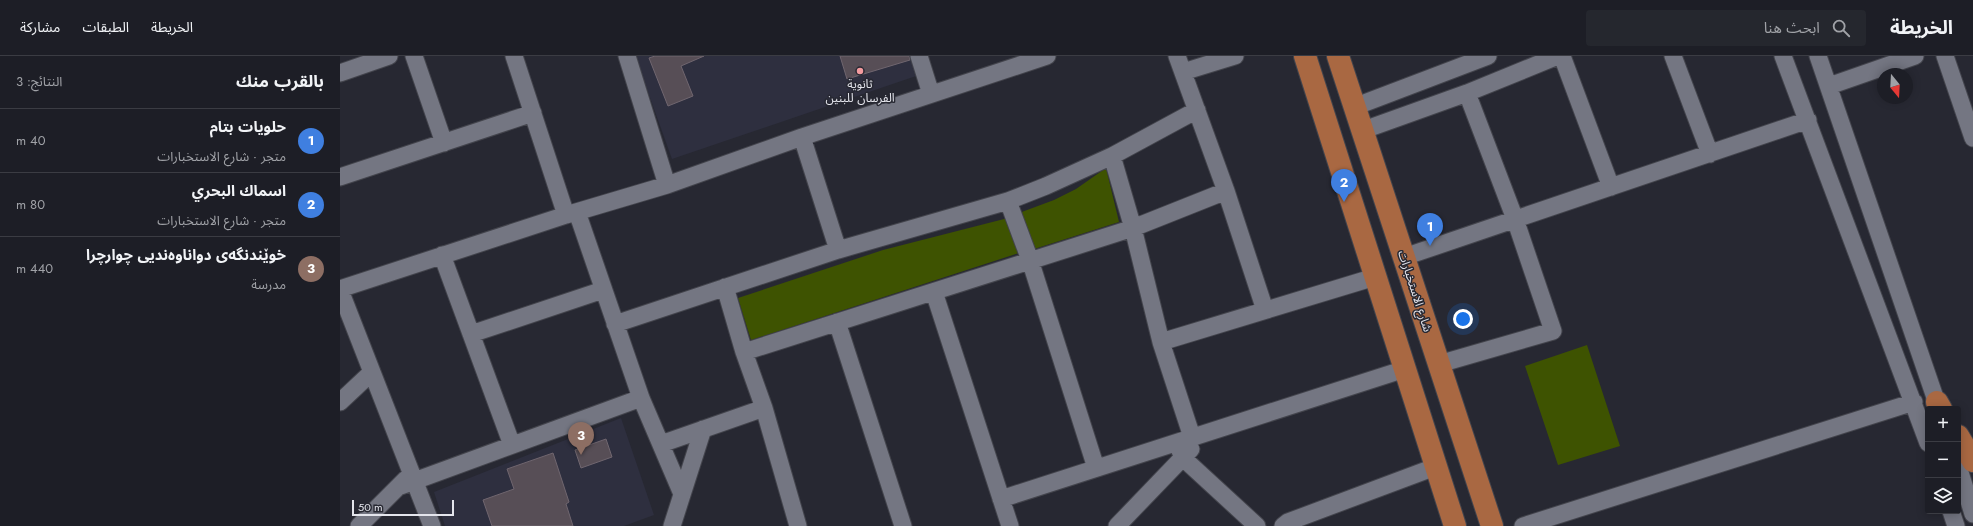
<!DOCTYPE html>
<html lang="ar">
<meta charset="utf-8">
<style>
:root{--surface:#1d1e26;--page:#25272e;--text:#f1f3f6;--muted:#a0a2a7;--line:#3b3c43;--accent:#bca0f2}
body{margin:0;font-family:Jost,"Noto Sans Arabic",sans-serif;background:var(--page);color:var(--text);direction:rtl}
.controls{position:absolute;right:12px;bottom:12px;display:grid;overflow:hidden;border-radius:4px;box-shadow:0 2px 10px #0003}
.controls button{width:36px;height:36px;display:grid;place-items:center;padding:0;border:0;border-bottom:1px solid var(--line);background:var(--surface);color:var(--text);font:20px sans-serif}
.compass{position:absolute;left:1537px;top:12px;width:36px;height:36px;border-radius:50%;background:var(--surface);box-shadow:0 2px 10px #0003;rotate:162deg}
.scale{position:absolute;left:12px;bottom:10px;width:102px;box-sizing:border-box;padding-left:4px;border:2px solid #e4e5ec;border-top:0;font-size:11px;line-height:14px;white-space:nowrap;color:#e4e5ec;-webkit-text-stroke:3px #272832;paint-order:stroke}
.you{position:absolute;left:1123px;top:263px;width:14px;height:14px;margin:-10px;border:3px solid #fff;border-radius:50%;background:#1a73e8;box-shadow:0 0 0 6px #1a73e833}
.badge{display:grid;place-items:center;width:26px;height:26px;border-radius:50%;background:var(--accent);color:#fff;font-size:13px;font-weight:700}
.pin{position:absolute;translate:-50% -33px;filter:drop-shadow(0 1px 2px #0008)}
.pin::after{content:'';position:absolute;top:21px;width:14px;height:12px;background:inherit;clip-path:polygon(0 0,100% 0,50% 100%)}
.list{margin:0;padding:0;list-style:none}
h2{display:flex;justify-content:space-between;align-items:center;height:52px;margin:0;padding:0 16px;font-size:17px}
h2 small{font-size:13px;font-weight:400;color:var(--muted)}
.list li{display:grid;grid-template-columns:26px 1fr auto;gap:12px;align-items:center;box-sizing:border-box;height:64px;padding:0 16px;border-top:1px solid var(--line)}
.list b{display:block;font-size:15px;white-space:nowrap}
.list p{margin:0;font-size:13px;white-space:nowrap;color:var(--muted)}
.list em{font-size:13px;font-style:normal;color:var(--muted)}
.icon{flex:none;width:22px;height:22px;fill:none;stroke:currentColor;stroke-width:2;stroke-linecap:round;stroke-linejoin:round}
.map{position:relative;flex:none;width:1633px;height:470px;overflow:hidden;direction:ltr}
header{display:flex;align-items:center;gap:24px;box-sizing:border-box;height:56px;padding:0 20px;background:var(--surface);border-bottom:1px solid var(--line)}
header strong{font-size:19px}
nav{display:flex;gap:22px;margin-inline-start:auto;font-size:14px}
.search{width:280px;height:36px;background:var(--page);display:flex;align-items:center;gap:10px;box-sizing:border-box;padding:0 14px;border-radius:4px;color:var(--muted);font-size:15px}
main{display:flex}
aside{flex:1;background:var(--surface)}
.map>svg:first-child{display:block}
.built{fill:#2e2f3f}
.green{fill:#3e5301}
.building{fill:#574e56;stroke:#70666f}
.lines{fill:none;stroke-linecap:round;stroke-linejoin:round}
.minor-casing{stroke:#43444c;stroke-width:19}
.major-casing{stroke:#43444c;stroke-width:24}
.minor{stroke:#747682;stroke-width:17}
.major{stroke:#a96842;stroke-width:22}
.poi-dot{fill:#f49b9f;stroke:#272832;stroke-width:1.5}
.labels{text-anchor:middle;stroke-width:3;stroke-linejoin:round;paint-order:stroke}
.poi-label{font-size:12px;fill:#e4e5ec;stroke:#272832}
.street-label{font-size:12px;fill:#e4e5ec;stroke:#272832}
</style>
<header>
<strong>الخريطة</strong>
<div class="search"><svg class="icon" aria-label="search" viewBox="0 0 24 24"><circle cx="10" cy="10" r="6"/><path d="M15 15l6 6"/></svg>ابحث هنا</div>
<nav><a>الخريطة</a><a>الطبقات</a><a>مشاركة</a></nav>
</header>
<main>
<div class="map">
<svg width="1633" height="470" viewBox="0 0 1633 470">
<rect width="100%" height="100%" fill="#272832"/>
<!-- built -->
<path class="built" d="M 295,0 L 572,0 L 579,19 L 332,103 Z
M 281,362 L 314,459 L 284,470 L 105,470 L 94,436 Z"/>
<!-- green -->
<path class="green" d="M 766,112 L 779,166 L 691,194 L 679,157 L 714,144 L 736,133 Z
M 668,162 L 679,197 L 411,284 L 398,242 L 543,194 Z
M 1247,289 L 1280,390 L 1218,409 L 1185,310 Z"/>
<!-- building -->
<path class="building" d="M 315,0 L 364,0 L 341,10 L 353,40 L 328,50 L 309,2 Z
M 500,0 L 569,0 L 570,4 L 507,23 Z
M 266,383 L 272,401 L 241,412 L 235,394 Z
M 213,397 L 229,446 L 226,448 L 233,470 L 152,470 L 143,444 L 174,433 L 167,413 Z"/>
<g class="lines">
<defs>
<path id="minor" d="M 74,0 L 104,87
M 174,0 L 226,159
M 287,0 L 327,129
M 579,0 L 591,38
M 837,0 L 886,135 L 925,254
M 1222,0 L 1271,131
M 1333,0 L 1370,98
M 1443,0 L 1588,387
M 1478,0 L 1599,353
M 1605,0 L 1633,82
M 843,16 L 895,0
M 0,17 L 49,0
M 1489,30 L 1575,0
M 1014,51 L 1148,0
M 1021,75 L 1127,37 L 1218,0
M 462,81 L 498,194
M 772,100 L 793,172 L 821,286 L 852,381 L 843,402
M 0,121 L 193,57
M 668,145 L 690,204 L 756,412
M 237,156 L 301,342 L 342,438
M 102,199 L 172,389
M 1064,201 L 1468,64
M 385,231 L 404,296 L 424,352 L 458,470
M 0,233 L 226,159 L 327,129 L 462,81 L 707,0
M 0,234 L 92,470
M 594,236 L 670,470
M 497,266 L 563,470
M 275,268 L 498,194 L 668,145 L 706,130 L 772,100 L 857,54
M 131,278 L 263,234
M 821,286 L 1035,221
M 404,296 L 793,172 L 886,135
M 1099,308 L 1213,275 L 1175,163 L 1127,37
M 0,346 L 32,316
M 321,388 L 424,352
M 839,392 L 843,402 L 917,470
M 1618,410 L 1633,458
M 58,431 L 301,342
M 661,443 L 1065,313
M 1611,455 L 1616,470
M 19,470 L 66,423
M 332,470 L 363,373
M 777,470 L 851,393
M 943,470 L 948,466 L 1095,411
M 1183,470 L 1574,346"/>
<path id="major" d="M 965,0 L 1115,470
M 998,0 L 1152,470
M 1597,346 L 1601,353
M 1618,380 L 1633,405"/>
</defs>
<!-- minor casing -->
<use href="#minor" class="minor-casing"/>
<!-- major casing -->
<use href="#major" class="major-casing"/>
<!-- minor -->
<use href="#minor" class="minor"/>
<!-- major -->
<use href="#major" class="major"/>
</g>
<!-- markers -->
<circle class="poi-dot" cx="520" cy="15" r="4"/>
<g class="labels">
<!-- poi labels -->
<g class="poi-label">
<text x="520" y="32">ثانوية<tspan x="520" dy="14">الفرسان للبنين</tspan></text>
</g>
<!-- street labels -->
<g class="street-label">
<text transform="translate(1075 235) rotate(72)" y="4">شارع الاستخبارات</text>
</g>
</g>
</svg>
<div class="controls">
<button>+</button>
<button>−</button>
<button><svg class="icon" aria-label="layers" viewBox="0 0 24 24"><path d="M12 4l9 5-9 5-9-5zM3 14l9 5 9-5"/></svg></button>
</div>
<svg class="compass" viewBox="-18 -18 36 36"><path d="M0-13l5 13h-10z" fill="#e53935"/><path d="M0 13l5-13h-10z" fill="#a0a2a7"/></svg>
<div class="scale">50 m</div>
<div class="you"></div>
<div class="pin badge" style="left:1090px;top:190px;background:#3f7fe0">1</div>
<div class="pin badge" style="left:1004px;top:146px;background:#3f7fe0">2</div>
<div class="pin badge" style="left:241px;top:399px;background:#8d6e63">3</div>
</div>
<aside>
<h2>بالقرب منك<small>النتائج: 3</small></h2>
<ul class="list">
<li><span class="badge" style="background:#3f7fe0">1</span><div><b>حلويات بتام</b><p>متجر · شارع الاستخبارات</p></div><em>40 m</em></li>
<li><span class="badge" style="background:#3f7fe0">2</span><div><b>اسماك البحري</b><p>متجر · شارع الاستخبارات</p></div><em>80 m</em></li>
<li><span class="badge" style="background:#8d6e63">3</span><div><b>خوێندنگەی دواناوەندیی چوارچرا</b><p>مدرسة</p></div><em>440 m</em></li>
</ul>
</aside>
</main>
